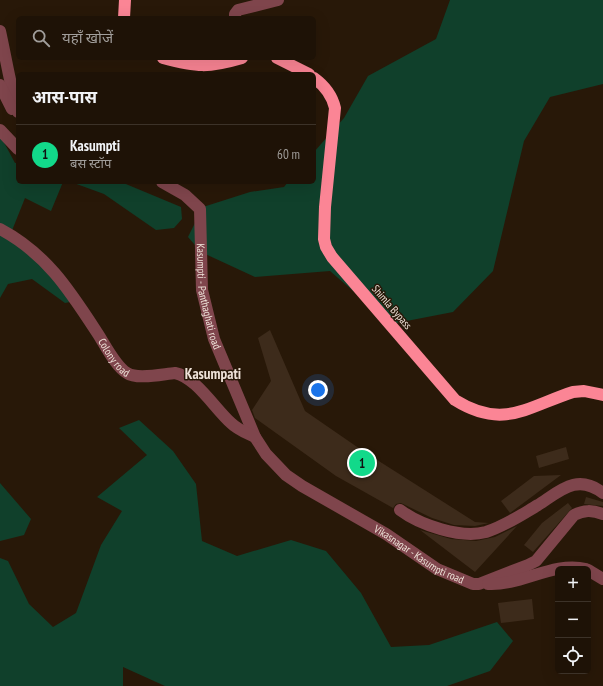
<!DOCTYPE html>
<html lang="hi">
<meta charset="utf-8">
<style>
:root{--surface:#1e1206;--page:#2b2014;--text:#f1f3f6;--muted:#a19e9b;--line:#3c3228;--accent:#12d98a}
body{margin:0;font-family:"PT Sans Narrow","Noto Sans Devanagari",sans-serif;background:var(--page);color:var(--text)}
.controls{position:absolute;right:12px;bottom:12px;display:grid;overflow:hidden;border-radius:6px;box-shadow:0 4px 16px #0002}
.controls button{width:36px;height:36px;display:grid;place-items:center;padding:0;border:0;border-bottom:1px solid var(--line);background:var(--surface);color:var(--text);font:20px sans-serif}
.you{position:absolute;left:318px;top:390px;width:14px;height:14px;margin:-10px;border:3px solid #fff;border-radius:50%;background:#1a73e8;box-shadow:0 0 0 6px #1a73e833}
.badge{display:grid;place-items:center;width:26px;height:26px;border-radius:50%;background:var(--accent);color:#111;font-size:13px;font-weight:700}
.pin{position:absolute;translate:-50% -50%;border:2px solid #fff;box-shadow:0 1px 4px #0006}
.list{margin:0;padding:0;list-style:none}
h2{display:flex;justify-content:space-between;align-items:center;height:52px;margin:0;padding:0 16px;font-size:17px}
h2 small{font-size:13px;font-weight:400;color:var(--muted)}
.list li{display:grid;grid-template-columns:26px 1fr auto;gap:12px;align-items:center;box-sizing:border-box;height:60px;padding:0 16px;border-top:1px solid var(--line)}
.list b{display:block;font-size:15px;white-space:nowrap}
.list p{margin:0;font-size:13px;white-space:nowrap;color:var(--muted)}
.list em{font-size:13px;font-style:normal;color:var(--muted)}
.icon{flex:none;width:22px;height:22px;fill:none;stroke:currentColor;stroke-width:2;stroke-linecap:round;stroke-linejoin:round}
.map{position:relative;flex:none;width:603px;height:686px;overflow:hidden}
.search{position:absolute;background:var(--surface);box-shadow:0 4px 16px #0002;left:16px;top:16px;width:300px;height:44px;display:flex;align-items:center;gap:10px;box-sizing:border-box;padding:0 14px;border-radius:6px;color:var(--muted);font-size:15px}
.panel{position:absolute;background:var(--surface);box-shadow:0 4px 16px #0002;left:16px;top:72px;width:300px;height:112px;border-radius:6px}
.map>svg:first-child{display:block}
.green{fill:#10402b}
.building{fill:#3d2b1b}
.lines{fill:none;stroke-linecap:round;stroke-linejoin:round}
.minor{stroke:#7f454c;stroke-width:12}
.highway{stroke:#fb8595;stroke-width:12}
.labels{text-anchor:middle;stroke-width:3;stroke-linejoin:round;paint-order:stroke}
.street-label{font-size:11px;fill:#eee2d8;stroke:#281808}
.district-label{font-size:15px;font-weight:bold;fill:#eee2d8;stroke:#281808}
</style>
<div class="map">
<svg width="603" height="686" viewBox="0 0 603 686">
<rect width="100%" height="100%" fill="#281808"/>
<!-- green -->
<path class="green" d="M 450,0 L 603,0 L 603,84 L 550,97 L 524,141 L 493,271 L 453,312 L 391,324 L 330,271 L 255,277 L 201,252 L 188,237 L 203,207 L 250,192 L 284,187 L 288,182 L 314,182 L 314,152 L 344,118 L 368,76 L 436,39 Z
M 0,135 L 15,163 L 18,163 L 18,182 L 63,182 L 51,211 L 25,198 L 11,233 L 75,301 L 65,303 L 32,279 L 8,284 L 0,298 Z
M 71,182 L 121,182 L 181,207 L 182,219 L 174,228 L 156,230 L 104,194 Z
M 139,420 L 173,451 L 196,484 L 202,541 L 237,556 L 291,540 L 326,551 L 361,593 L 391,647 L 429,645 L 497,622 L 513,641 L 490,671 L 447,686 L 165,686 L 123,667 L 123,686 L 0,686 L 0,558 L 8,561 L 29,604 L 53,627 L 76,613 L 101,545 L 122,511 L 97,497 L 147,455 L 119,428 Z
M 0,483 L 31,519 L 24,535 L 0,541 Z"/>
<!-- building -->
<path class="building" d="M 270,330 L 305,411 L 363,451 L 475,522 L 489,523 L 475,526 L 454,525 L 432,518 L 401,503 L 396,504 L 393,508 L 336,476 L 255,418 L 252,410 L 271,381 L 258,338 Z
M 566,447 L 569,459 L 539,468 L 536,456 Z
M 561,475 L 510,513 L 501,501 L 534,476 Z
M 586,497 L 603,502 L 603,506 L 584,504 Z
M 568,503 L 572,508 L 533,552 L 524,545 L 542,523 Z
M 517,526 L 475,572 L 420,530 L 451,539 L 476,541 L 495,537 Z
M 532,599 L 534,619 L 501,623 L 498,603 Z"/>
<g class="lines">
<!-- minor -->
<g class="minor">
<path d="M 235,18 L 235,14 L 238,10 L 278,0"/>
<path d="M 0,31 C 6,58 10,85 18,112"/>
<path d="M 0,85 L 12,109"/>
<path d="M 0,130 L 18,149"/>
<path id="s1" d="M 162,182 L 185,195 L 200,209 L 202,290 L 214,339 L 255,437 L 266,454 L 286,475 L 302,486 L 386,534 L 437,569 L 473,584 L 479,584 L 528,565 L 536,561 L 574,515 C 584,510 592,510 603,514"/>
<path id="s2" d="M 0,229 C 47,254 70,291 98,334 C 105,345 116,367 127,373 C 137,380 163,374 175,373 C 196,377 215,409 231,423 C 238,430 247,433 255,437"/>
<path d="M 400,510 C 420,525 461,539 486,532 C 505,526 521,515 538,505 C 560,491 577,473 603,493"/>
<path d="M 588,570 L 603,579"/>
<path d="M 488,584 C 521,586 553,561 586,569"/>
</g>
<!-- highway -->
<path class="highway" d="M 124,18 L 125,0
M 163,58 C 197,67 208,68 242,58
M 277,58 L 309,74
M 314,78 C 325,86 332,95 335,108 L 325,207 L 324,239 L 326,247 L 332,257 L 455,400 C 503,430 527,407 573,392 L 584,391 L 603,395"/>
</g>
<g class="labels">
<!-- street labels -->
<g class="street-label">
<text dy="4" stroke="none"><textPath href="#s1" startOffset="135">Kasumpti - Panthaghati road</textPath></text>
<text transform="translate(392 307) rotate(49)" y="4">Shimla Bypass</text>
<text dy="4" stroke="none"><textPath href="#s2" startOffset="174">Colony road</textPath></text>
<text dy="4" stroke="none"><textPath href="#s1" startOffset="489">Vikasnagar - Kasumpti road</textPath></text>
</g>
<!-- district labels -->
<g class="district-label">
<text x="213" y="379">Kasumpati</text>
</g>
</g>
</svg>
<div class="controls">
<button>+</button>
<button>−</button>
<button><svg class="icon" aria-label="locate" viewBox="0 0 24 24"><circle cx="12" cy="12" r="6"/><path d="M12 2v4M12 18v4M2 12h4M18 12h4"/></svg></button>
</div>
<div class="you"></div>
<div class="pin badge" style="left:362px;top:463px">1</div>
<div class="search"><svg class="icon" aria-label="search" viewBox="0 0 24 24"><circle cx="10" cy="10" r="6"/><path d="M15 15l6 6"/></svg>यहाँ खोजें</div>
<section class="panel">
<h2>आस-पास<small></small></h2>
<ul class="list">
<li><span class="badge">1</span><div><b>Kasumpti</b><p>बस स्टॉप</p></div><em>60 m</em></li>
</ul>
</section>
</div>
